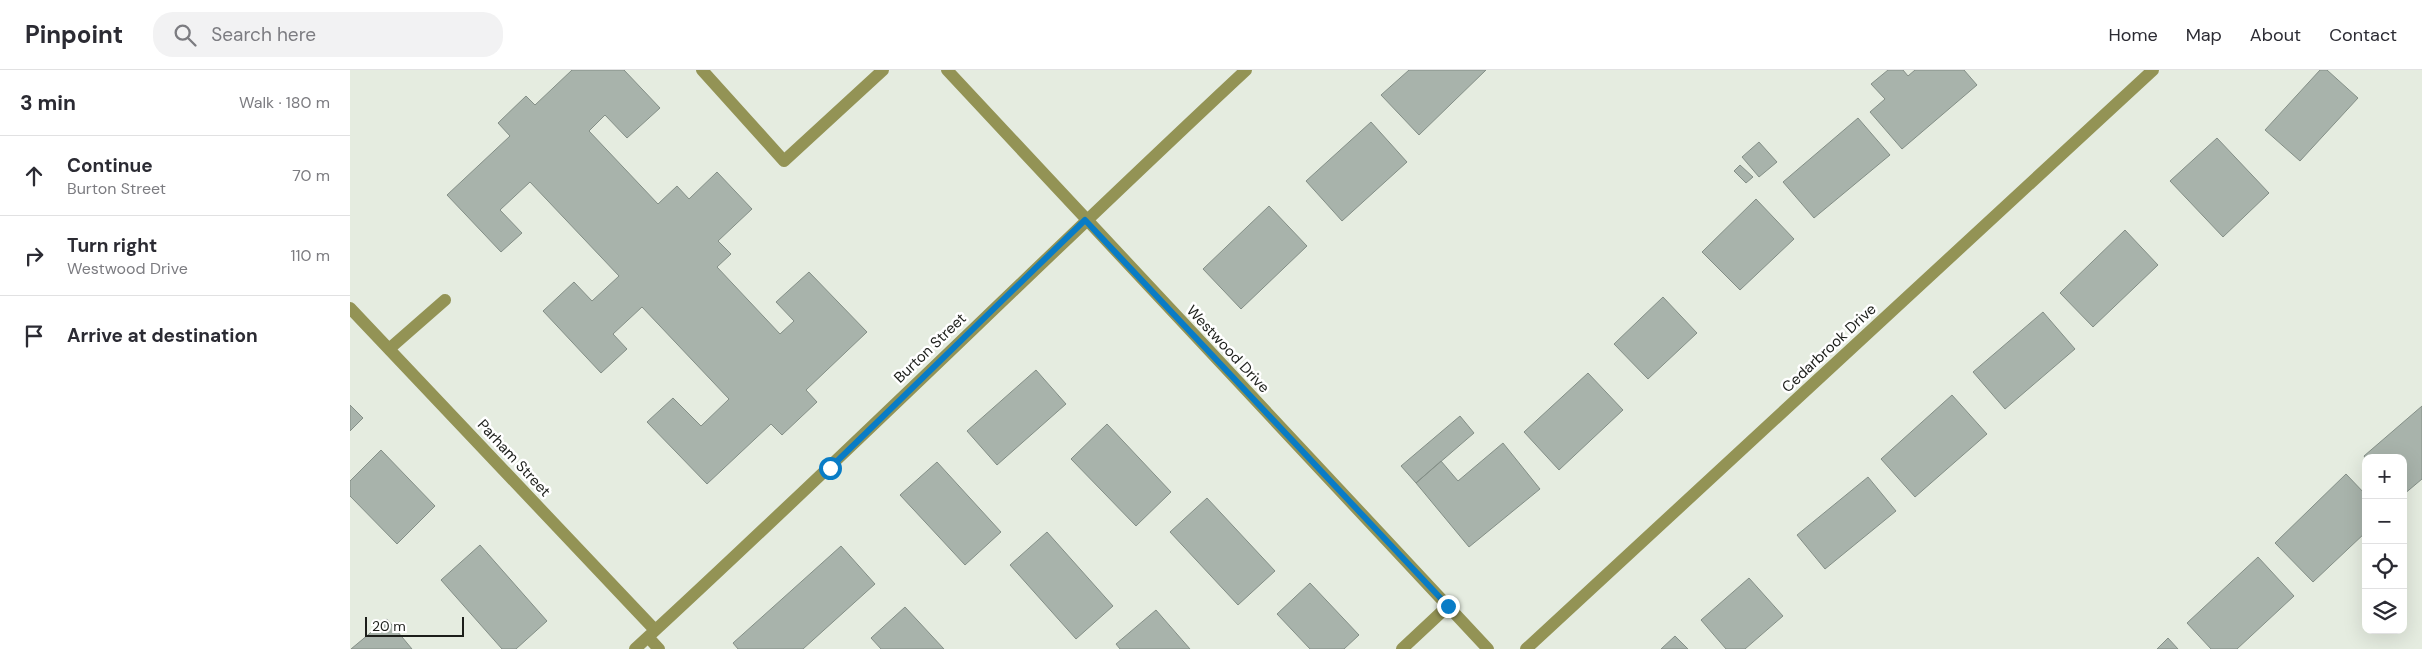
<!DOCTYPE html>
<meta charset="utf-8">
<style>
:root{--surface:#fff;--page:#f2f2f3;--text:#2b2b33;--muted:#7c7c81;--line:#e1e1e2}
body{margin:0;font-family:"DM Sans",sans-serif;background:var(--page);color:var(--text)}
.controls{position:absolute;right:15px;bottom:15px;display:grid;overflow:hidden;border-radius:10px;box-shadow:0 5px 20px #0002}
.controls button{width:45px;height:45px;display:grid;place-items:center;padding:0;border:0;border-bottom:1px solid var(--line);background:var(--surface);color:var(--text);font:25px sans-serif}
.scale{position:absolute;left:15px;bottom:12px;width:99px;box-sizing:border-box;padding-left:5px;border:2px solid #1c1e1a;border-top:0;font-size:14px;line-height:18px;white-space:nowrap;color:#1c1e1a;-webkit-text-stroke:4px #fff;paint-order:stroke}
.stop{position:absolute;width:15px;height:15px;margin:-11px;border:4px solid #097cc6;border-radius:50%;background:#fff}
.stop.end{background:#097cc6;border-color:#fff;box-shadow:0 1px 5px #0008}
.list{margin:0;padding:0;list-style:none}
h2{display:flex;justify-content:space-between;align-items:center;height:65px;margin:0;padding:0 20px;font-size:21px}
h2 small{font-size:16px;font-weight:400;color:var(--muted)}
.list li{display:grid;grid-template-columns:32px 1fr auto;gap:15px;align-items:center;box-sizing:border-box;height:80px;padding:0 20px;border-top:1px solid var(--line)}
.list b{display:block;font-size:19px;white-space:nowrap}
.list p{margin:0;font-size:16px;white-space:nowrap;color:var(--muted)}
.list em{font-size:16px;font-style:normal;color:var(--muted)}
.icon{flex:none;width:28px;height:28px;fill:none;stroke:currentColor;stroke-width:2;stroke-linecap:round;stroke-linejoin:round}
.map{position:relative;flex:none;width:2072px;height:579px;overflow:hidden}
header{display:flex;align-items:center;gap:30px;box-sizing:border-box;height:70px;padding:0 25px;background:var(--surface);border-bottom:1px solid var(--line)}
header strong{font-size:24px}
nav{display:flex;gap:28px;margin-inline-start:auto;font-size:18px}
.search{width:350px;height:45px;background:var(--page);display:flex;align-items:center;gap:12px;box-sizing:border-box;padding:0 18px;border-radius:20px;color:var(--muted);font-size:19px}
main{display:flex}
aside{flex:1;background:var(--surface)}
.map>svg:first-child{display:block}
.building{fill:#a8b3ab;stroke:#848f87}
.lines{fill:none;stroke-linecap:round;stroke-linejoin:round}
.minor{stroke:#939355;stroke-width:12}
.route{stroke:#097cc6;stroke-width:6}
.labels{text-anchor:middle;stroke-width:5;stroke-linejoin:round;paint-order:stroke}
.street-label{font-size:15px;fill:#1c1e1a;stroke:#fff}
</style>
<header>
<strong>Pinpoint</strong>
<div class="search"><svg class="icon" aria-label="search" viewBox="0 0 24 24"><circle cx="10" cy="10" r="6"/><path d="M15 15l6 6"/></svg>Search here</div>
<nav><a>Home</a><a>Map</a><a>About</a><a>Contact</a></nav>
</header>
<main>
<aside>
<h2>3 min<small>Walk · 180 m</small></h2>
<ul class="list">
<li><svg class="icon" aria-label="ahead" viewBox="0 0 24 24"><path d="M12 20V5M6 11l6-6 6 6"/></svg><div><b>Continue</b><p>Burton Street</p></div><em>70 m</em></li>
<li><svg class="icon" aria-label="right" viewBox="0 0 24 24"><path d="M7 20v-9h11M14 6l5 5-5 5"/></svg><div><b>Turn right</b><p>Westwood Drive</p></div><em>110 m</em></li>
<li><svg class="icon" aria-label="arrive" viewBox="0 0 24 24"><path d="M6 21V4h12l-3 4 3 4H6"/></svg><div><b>Arrive at destination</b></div></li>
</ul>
</aside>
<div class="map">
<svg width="2072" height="579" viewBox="0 0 2072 579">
<rect width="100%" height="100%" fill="#e5ece0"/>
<!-- building -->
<path class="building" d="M 222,0 L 274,0 L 310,38 L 277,68 L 255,45 L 239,61 L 308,134 L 327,116 L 339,129 L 367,102 L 402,139 L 368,171 L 381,184 L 367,197 L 430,264 L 444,251 L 426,232 L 459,202 L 517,262 L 456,320 L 467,332 L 432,365 L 421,354 L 357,414 L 297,352 L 323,328 L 351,356 L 379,329 L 292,237 L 263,264 L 277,279 L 251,303 L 193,241 L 224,212 L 242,231 L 269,206 L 180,112 L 150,140 L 172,163 L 151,182 L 97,125 L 160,66 L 148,53 L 176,26 L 185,35 Z
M 1059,0 L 1136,0 L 1069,65 L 1031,25 Z
M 1538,0 L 1553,0 L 1558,6 L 1565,0 L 1614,0 L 1627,15 L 1552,79 L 1520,42 L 1535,29 L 1521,14 Z
M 1970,0 L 1977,0 L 2008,28 L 1950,91 L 1915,60 Z
M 1508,48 L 1540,85 L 1464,148 L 1433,112 Z
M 1021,52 L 1057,92 L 992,151 L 956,111 Z
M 1867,68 L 1919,123 L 1873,167 L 1820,111 Z
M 1409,72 L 1427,92 L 1409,107 L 1392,87 Z
M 1390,95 L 1403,107 L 1396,113 L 1384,101 Z
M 1406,129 L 1444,169 L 1390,220 L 1352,182 Z
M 919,136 L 957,176 L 891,239 L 853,199 Z
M 1775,160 L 1808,195 L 1743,257 L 1710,223 Z
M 1313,227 L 1347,263 L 1298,309 L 1264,274 Z
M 1693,242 L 1725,279 L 1655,339 L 1623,302 Z
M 686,300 L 716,334 L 647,395 L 617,361 Z
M 1238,303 L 1273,340 L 1209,400 L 1174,362 Z
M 1602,325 L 1637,364 L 1565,427 L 1531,389 Z
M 0,335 L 13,348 L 0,361 Z
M 2072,336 L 2072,409 L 2053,425 L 2053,388 L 2016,389 L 2014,386 Z
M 1110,346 L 1124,363 L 1066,413 L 1051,396 Z
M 757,354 L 821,422 L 786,456 L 721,389 Z
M 1153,373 L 1190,419 L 1119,477 L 1066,413 L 1091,391 L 1108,411 Z
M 31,380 L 85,436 L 47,474 L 0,426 L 0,411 Z
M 587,392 L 651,462 L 615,495 L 550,425 Z
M 1996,404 L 2016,425 L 2016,462 L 1963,512 L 1925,473 Z
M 1518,407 L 1546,441 L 1475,499 L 1447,465 Z
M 857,428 L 925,501 L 888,535 L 820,462 Z
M 697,462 L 763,536 L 726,569 L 660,495 Z
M 130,475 L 197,551 L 166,579 L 152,579 L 91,510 Z
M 491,476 L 525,514 L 453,579 L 388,579 L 383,573 Z
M 1908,487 L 1944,526 L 1887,579 L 1861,579 L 1837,553 Z
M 1399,508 L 1433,546 L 1395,579 L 1376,579 L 1351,550 Z
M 960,513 L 1009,565 L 994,579 L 960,579 L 927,544 Z
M 555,537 L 594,579 L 531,579 L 521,568 Z
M 806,540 L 840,579 L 770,579 L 766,574 Z
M 37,549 L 62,579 L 1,579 Z
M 1325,566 L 1338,579 L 1311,579 Z
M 1818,568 L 1828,579 L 1807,579 Z"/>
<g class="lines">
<!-- minor -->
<path class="minor" d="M 352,0 L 434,91 L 533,0
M 597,0 L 1138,579
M 0,238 L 305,560
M 39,279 L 95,230
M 298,567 L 309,579
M 285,579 C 492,389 691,191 896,0
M 1052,579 L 1098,536
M 1176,579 L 1803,0"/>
</g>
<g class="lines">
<!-- route -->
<path class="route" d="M 480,398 L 735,150 L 1098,536"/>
</g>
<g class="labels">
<!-- street labels -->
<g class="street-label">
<text transform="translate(580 278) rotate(-44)" y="5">Burton Street</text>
<text transform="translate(1479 278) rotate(-43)" y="5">Cedarbrook Drive</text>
<text transform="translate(878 279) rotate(47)" y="5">Westwood Drive</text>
<text transform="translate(164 388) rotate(47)" y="5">Parham Street</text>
</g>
</g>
</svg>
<div class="controls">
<button>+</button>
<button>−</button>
<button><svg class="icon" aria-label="locate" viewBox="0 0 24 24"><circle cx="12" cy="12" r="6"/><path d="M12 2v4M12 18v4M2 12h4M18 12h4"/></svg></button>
<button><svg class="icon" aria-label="layers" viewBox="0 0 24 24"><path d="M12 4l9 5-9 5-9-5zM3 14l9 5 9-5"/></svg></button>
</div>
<div class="scale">20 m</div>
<div class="stop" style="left:480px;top:398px"></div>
<div class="stop end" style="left:1098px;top:536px"></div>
</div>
</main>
